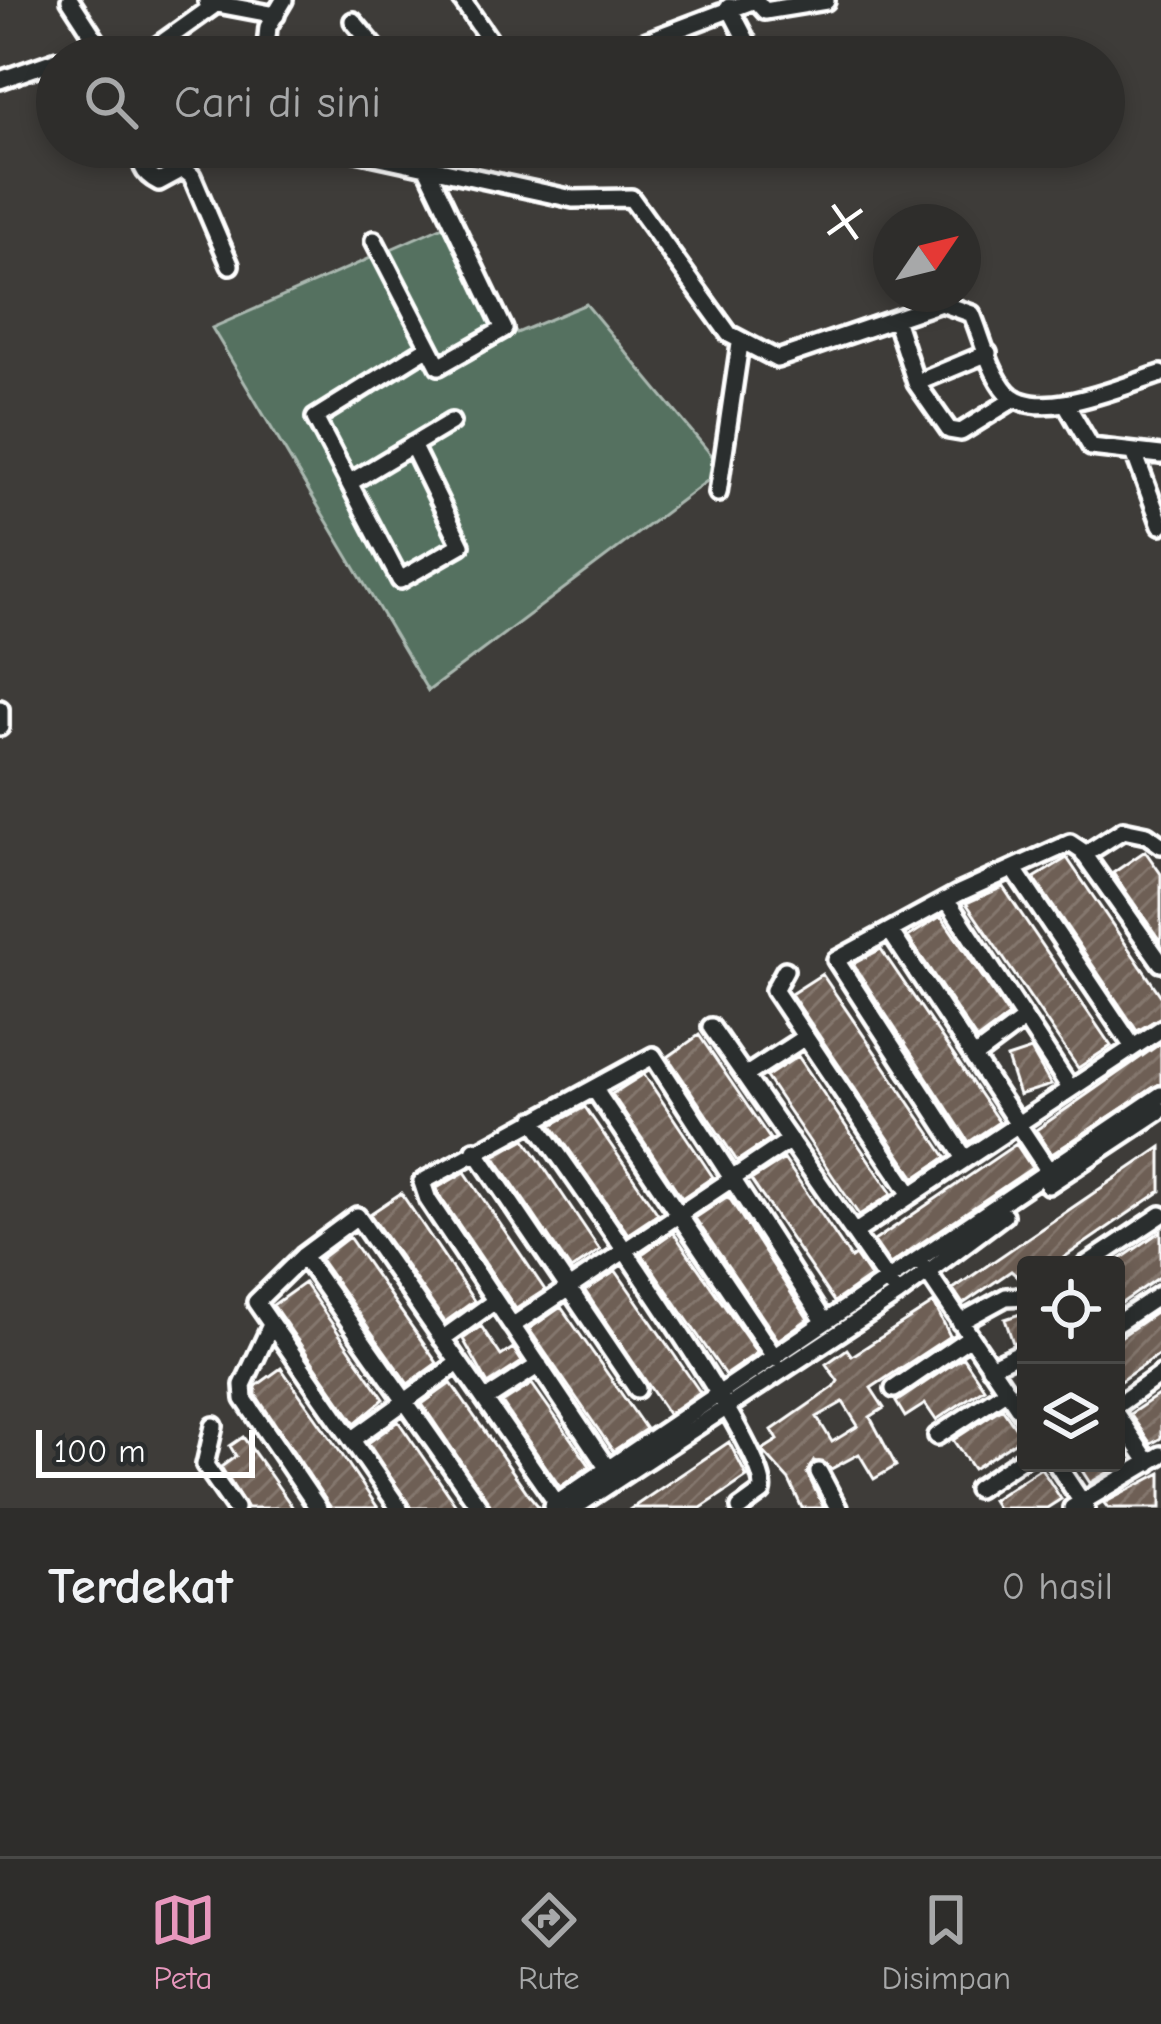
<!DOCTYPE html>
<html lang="id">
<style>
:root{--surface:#2e2d2b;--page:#3a3937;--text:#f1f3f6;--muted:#a7a8a9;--line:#494947;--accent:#e797bd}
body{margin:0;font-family:"Comic Neue",sans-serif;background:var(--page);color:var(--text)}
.controls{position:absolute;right:36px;bottom:36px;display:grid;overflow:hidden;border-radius:12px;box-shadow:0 6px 18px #0003}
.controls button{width:108px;height:108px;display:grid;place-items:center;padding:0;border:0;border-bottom:3px solid var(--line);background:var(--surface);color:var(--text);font:60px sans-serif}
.compass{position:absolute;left:873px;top:204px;width:108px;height:108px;border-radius:50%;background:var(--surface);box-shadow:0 6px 18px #0003;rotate:55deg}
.scale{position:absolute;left:36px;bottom:30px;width:219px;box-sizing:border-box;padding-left:12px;border:6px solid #fff;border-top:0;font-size:33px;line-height:42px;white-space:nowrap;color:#fff;-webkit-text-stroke:9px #2a2d2e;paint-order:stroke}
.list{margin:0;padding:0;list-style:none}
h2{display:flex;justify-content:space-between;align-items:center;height:156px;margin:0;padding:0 48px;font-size:51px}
h2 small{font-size:39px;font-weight:400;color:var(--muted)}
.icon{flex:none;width:66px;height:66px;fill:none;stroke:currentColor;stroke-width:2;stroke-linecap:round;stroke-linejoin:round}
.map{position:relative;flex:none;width:1161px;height:1508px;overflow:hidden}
.search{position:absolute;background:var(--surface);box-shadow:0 6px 18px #0003;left:36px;right:36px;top:36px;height:132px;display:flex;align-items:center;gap:30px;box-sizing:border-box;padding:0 42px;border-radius:66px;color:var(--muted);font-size:45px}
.sheet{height:348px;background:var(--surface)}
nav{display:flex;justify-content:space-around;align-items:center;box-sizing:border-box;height:168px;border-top:3px solid var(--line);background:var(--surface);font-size:33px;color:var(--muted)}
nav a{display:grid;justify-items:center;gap:6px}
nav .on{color:var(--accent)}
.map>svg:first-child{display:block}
.grass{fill:#557160;stroke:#aab8b0;stroke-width:3}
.building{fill:url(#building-hatch);stroke:#fff;stroke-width:3;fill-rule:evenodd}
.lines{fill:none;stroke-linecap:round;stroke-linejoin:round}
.street-casing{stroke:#fff;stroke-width:24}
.street{stroke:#2a2d2e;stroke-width:15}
.ticks{fill:none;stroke:#fff;stroke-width:4.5}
</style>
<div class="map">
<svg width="1161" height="1508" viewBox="0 0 1161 1508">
<defs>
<pattern id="building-hatch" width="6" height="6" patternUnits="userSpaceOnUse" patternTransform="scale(3)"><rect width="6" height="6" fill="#6e5f54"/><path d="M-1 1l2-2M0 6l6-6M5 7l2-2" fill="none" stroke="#84776e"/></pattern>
</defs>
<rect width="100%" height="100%" fill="#3e3c39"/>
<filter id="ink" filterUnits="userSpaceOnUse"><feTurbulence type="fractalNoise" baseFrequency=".00833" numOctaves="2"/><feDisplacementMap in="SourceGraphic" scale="24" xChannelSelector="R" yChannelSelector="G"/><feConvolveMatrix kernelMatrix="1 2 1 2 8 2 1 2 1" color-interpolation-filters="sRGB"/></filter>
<g filter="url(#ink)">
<!-- grass -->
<path class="grass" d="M 443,226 L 517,333 L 586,304 L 723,469 L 428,691 L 212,328 Z"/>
<!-- building -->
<path class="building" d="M 1145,851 L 1161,874 L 1161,942 L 1113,873 Z
M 1067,858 L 1161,996 L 1161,1017 L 1137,1031 L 1034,878 Z
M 1003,887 L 1111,1046 L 1078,1068 L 966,903 Z
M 941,916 L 1009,1016 L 977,1040 L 908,937 Z
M 881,949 L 999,1122 L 969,1142 L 853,964 Z
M 822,974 L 946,1157 L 915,1178 L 791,994 Z
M 699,1035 L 770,1139 L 737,1161 L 668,1057 Z
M 1161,1043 L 1161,1083 L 1052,1154 L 1036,1130 Z
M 1031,1050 L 1051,1085 L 1019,1095 L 1007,1058 Z
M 798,1056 L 892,1194 L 859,1215 L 766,1077 Z
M 644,1074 L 713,1177 L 682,1198 L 612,1094 Z
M 585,1107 L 658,1214 L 628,1234 L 552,1125 Z
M 525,1139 L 600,1250 L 571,1270 L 494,1156 Z
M 1016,1144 L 1032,1168 L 890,1264 L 874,1241 Z
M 1161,1147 L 1161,1191 L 1053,1265 L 1026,1265 L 1026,1284 L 1011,1271 L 963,1304 L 953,1289 Z
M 784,1159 L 851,1258 L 855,1255 L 870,1277 L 834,1302 L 751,1180 Z
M 465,1172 L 545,1290 L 516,1309 L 439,1195 L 437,1188 Z
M 401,1193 L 474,1301 L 445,1322 L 370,1214 Z
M 728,1196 L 808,1319 L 778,1340 L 695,1218 Z
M 1161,1231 L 1161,1276 L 1116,1307 L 1116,1262 Z
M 673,1232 L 757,1353 L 725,1375 L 642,1254 Z
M 349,1237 L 437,1363 L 408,1384 L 320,1259 Z
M 616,1271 L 700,1392 L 668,1414 L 585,1291 Z
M 304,1283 L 384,1399 L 355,1423 L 273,1305 Z
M 934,1303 L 950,1336 L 871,1388 L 884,1408 L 870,1417 L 896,1466 L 874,1479 L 859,1454 L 831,1469 L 814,1461 L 807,1473 L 824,1508 L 802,1508 L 789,1480 L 762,1450 L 778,1440 L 772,1430 L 834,1387 L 838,1381 L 826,1364 L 847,1349 L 852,1356 ZM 843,1402 L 858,1426 L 832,1442 L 817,1417 Z
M 561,1307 L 646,1429 L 613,1451 L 529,1329 Z
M 1161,1309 L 1161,1353 L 1116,1384 L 1116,1340 Z
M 1026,1312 L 1026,1338 L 1013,1343 L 1005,1319 Z
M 481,1326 L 501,1356 L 513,1348 L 522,1362 L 488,1384 L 463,1339 Z
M 963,1357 L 984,1388 L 936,1420 L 925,1404 L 905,1417 L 896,1402 Z
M 281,1368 L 336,1446 L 378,1508 L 331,1508 L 256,1395 L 256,1386 Z
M 451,1383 L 529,1495 L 540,1508 L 492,1508 L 422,1404 Z
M 532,1384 L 590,1466 L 560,1487 L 502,1403 Z
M 1161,1393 L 1161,1438 L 1151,1444 L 1130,1414 Z
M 1002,1408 L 1022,1437 L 973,1469 L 953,1440 Z
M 398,1421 L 447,1492 L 458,1508 L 411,1508 L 368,1443 Z
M 243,1437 L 264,1466 L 293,1508 L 247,1508 L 221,1467 L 236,1456 L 230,1446 Z
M 729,1442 L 747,1477 L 722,1494 L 701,1508 L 632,1508 Z
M 1121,1462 L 1122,1464 L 1090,1483 L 1077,1463 Z
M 1041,1468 L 1061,1499 L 1047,1508 L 997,1508 L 992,1500 Z
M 1161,1473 L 1161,1508 L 1108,1508 L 1104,1503 Z"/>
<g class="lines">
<defs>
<path id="street" d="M 70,0 L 107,57
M 462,0 L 501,57
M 755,0 L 765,11 L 826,1
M 207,2 L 276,15
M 729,7 L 755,57
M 353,21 L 383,57
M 67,57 L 100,47
M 142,57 L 212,7
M 265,57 L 268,27 L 284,0
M 605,57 L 755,0
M 0,80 L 57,60
M 141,147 C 141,165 141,173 159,182 L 183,169 L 192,176 L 230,265
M 334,147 L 573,199 L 631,198 L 729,334 L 777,359 L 941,303 L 972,314 C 982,338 990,373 1007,392 C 1037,425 1125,385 1161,374
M 410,162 L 448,147
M 374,240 L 439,366 L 504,329 L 427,168
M 895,319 L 916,383 L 949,430 L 961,432 L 1014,399
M 916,383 L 988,353
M 1066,404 L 1091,447 L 1161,455
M 412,445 L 461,545 L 400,580 L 315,418 L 429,347
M 1135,455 L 1161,525
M 349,483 L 451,422
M 718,493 L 740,344
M 0,709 L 0,727
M 1084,855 L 1123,830 L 1147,835 L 1161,845
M 1015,871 L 1133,1047
M 947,900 L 1070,1088
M 890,931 L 1054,1179
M 785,970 L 774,990 L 910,1193
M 711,1027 L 891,1286
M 974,1057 L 1025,1019
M 745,1076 L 805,1037
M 595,1090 L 775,1358
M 534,1120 C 567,1168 775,1456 762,1492 L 740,1508
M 475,1150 L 637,1389
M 964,1157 L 836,960 L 959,893 L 1070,843 L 1082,851 L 1161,963
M 1048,1185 L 1161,1110
M 854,1233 L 1161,1029
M 303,1256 L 480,1508
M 1086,1265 L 1161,1215
M 924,1267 L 1026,1419
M 960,1322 L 1006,1297 L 1026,1296
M 1116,1324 L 1161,1294
M 271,1325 L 243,1385 L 244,1399 L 318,1508
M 512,1326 L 790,1140
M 442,1339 L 495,1301
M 990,1367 L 1026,1350
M 894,1389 L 970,1337
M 485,1400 L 539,1365
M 1116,1406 L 1161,1374
M 1116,1414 L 1149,1463
M 214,1426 L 205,1465 L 235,1508
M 937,1436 L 1007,1390
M 353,1439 L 458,1363
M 1056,1463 L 1086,1508
M 608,1469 L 428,1200 L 422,1182 L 653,1056 L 824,1321
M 819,1472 L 838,1508
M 977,1489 L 1026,1456
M 553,1506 L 1161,1095
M 399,1508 L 256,1302 L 303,1256 L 357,1216 L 560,1508
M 574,1508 L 897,1295 L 1004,1215
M 1072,1508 L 1161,1455"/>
</defs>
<!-- street casing -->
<use href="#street" class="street-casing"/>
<!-- street -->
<use href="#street" class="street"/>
</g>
</g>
<!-- ticks -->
<path class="ticks" d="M 833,205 L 857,239M 828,234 L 862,210"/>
</svg>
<div class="controls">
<button><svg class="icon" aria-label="locate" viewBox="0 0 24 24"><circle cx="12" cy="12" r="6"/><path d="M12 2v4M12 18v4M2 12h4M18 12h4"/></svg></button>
<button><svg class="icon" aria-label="layers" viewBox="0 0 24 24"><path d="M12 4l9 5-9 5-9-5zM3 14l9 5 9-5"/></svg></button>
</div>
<svg class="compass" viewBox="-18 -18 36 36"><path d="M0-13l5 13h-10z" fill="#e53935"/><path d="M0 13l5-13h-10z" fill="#a7a8a9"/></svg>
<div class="scale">100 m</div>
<div class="search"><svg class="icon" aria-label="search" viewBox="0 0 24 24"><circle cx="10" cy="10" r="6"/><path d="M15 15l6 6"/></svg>Cari di sini</div>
</div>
<section class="sheet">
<h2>Terdekat<small>0 hasil</small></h2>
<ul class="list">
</ul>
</section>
<nav>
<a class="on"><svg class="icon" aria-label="map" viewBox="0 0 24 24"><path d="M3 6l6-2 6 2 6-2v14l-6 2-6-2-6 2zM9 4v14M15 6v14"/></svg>Peta</a>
<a><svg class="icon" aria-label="directions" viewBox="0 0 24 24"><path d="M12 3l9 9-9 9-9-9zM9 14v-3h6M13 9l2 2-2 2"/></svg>Rute</a>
<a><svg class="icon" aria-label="saved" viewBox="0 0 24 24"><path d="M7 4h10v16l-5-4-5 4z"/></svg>Disimpan</a>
</nav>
